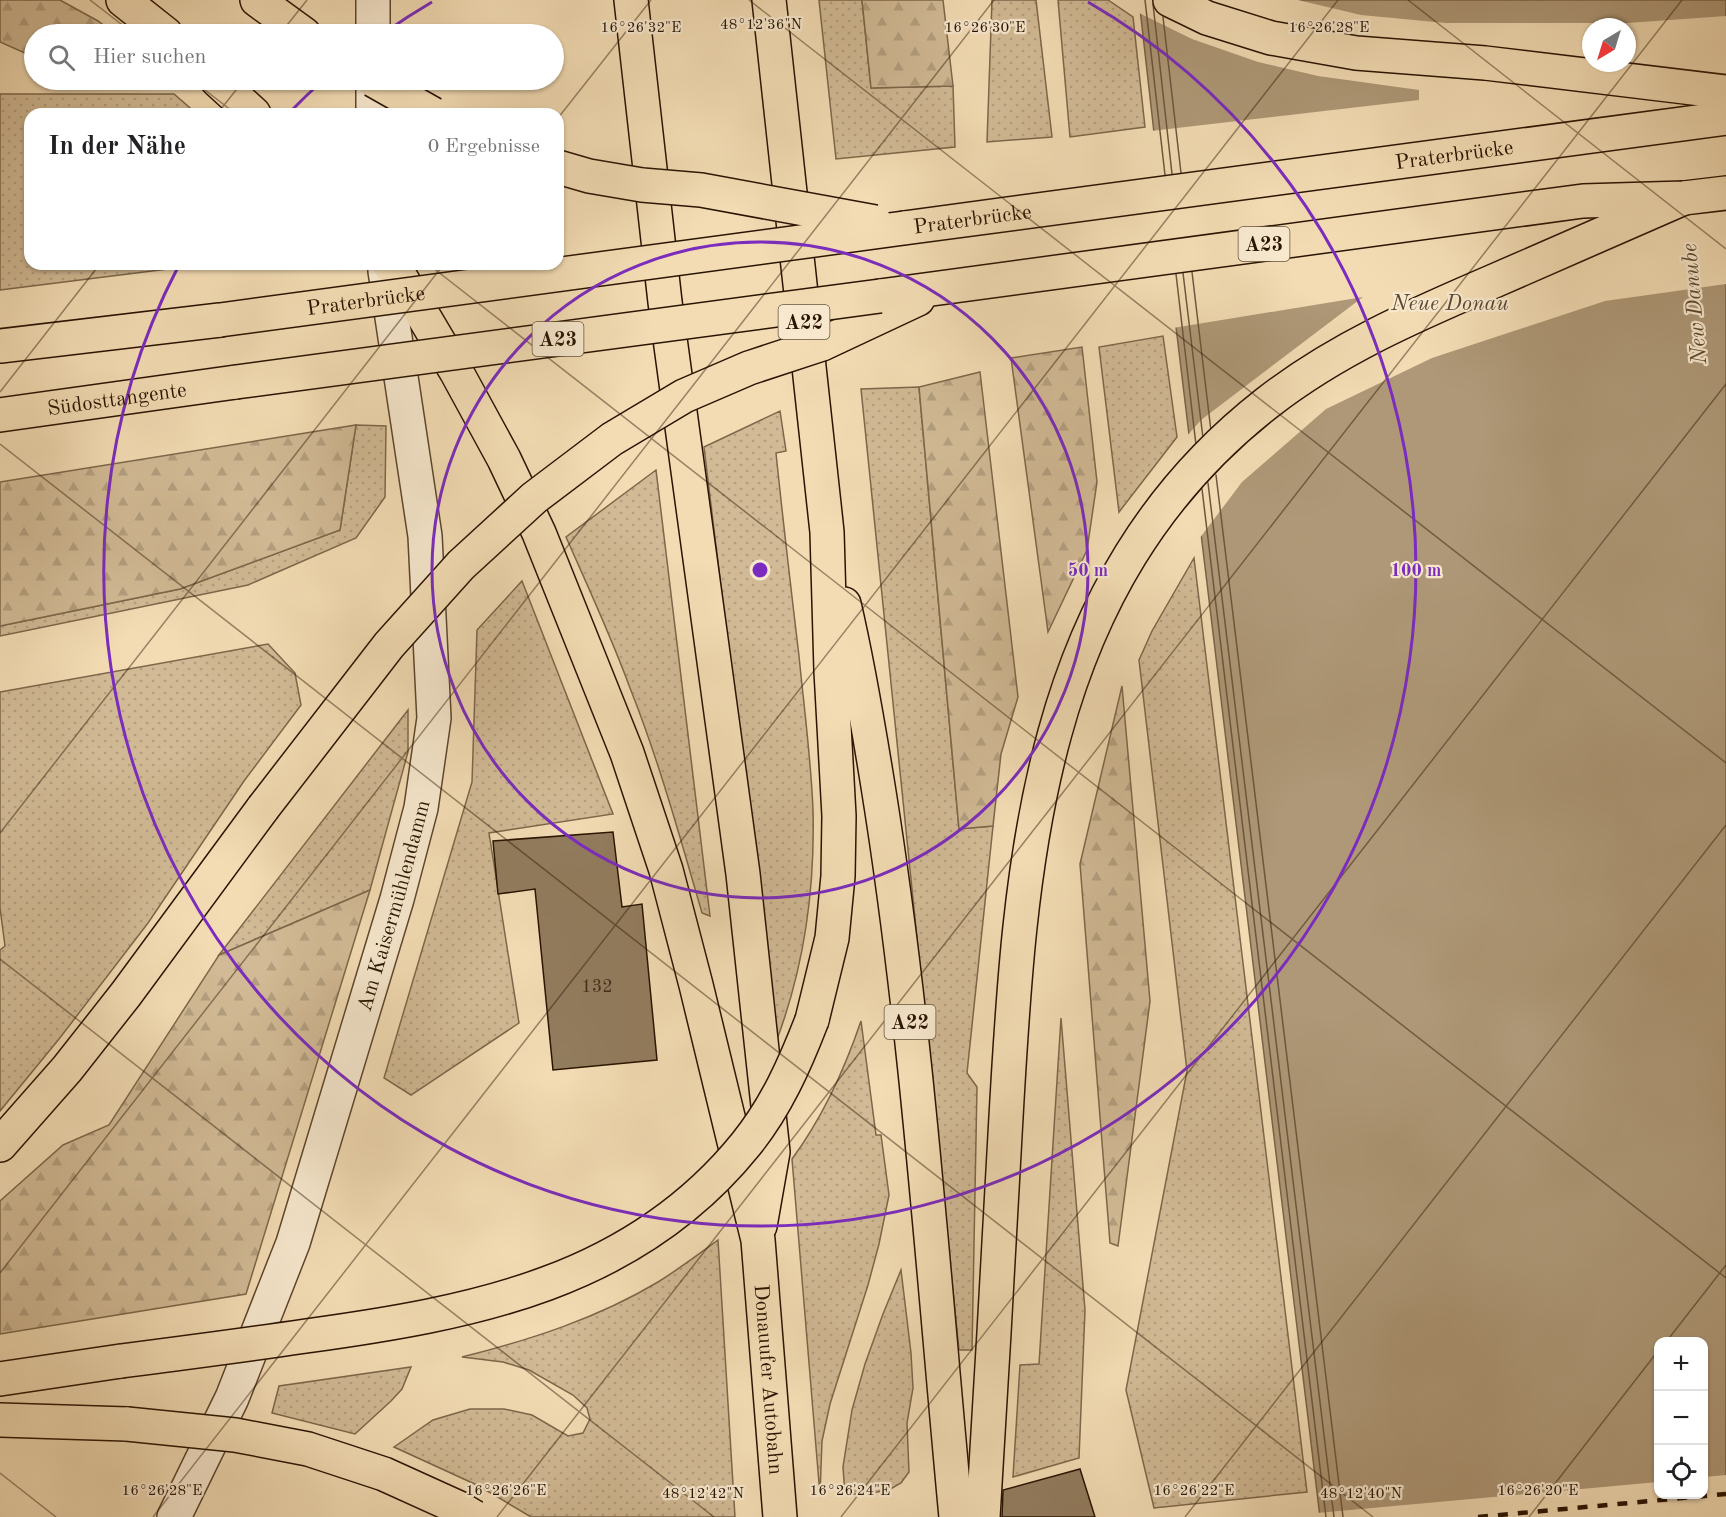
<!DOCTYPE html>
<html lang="de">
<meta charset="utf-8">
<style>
:root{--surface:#fff;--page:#f2f2f2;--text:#202124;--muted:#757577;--line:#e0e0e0}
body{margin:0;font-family:"Old Standard TT",serif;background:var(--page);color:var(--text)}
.controls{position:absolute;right:18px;bottom:18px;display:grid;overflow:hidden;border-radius:12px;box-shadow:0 2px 4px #0004}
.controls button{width:54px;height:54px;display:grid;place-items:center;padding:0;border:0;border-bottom:2px solid var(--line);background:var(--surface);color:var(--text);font:30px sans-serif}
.compass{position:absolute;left:1582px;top:18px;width:54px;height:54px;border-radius:50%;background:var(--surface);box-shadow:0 2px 4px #0004;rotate:218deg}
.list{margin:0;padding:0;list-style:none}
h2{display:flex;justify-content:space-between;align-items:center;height:78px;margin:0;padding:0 24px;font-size:26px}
h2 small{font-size:20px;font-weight:400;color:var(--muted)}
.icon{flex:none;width:33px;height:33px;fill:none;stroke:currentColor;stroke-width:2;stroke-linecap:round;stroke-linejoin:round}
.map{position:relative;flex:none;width:1726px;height:1517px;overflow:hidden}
.search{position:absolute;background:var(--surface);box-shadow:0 2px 4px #0004;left:24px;top:24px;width:540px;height:66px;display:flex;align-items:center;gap:15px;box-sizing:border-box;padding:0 21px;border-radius:33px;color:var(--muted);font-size:22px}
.panel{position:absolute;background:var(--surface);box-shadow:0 2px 4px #0004;left:24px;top:108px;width:540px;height:162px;border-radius:18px}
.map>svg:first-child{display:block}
.grass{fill:url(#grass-dots);stroke:#7d674a;stroke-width:1.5}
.forest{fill:url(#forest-firs);stroke:#7d674a;stroke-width:1.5}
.water{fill:#ae9877;stroke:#796347;stroke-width:1.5;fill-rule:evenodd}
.pier{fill:#f3dcb4;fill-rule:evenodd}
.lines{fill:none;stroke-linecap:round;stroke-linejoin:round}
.shore{stroke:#6c563c;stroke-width:1.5}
.building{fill:#927c5e;stroke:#291400;stroke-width:1.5}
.minor-casing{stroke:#5c462d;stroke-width:36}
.highway-casing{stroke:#291400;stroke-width:36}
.minor{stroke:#f7e8ce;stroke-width:33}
.highway{stroke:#f3dcb4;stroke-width:33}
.rail{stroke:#291400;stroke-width:4.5;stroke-dasharray:10 10;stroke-linecap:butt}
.highway-bridge-casing{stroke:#291400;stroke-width:36;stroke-linecap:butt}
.highway-bridge{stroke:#f3dcb4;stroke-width:33}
.ticks{fill:none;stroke:#291400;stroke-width:1.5;stroke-opacity:0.45}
.ring{fill:none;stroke:#7b2cbf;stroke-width:3}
.labels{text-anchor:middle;stroke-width:4.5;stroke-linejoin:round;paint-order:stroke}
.number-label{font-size:18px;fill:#432e18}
.shield{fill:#f7e8ce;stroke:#67543e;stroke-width:1.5}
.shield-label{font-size:20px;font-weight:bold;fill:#291400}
.street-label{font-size:21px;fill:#291400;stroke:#f7e8ce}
.water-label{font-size:22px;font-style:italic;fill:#5e4930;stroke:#f7e8ce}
.ticks-label{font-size:15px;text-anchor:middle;fill:#291400;stroke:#f7e8ce;stroke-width:4.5;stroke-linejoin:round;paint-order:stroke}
.centre{fill:#7b2cbf;stroke:#f7e8ce;stroke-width:3}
.ring-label{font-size:18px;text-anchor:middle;font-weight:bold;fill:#7b2cbf;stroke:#f7e8ce;stroke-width:4.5;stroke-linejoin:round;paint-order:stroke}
</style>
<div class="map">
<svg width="1726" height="1517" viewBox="0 0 1726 1517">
<defs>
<pattern id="grass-dots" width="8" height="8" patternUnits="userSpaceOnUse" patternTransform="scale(1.5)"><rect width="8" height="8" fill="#d1ba95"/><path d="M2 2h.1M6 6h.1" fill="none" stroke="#b39f7f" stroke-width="1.8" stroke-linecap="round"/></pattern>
<pattern id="forest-firs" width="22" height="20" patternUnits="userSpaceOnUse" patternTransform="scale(1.5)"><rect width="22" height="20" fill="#d1ba95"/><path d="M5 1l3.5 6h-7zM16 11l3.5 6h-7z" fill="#b39f7f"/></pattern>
</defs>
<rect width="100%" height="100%" fill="#f3dcb4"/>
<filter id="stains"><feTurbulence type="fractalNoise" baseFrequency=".00333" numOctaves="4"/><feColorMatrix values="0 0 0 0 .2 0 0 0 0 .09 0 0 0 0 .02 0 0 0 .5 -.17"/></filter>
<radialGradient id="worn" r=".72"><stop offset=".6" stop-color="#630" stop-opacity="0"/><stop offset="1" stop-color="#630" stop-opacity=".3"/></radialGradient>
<!-- grass -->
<path class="grass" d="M 819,0 L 862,0 L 871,88 L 953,86 L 955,147 L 836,159 Z
M 992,0 L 1036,0 L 1052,137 L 987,142 Z
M 1058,0 L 1108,0 L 1133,17 L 1145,127 L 1070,137 Z
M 0,94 L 174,94 L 197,114 L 30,114 L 30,264 L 208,264 L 0,290 Z
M 1163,336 L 1177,437 L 1119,512 L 1099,347 Z
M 919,387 L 959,829 L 993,826 L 967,1073 L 977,1087 L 972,1350 L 959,1350 L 861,389 Z
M 780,411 L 786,451 L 776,453 C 783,521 791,589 799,656 C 804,707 811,759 813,810 C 815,889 804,968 776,1042 L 704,447 Z
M 356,425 L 386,426 L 385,497 L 356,538 L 248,585 L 0,636 L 0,626 L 180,589 L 340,530 Z
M 656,470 L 710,916 L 702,913 C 680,837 659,761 630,688 C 611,636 588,587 566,537 Z
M 1194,558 L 1307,1492 L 1154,1508 L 1126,1390 L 1187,1071 L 1139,660 L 1152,631 Z
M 522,581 L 613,814 L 489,833 L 519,1023 L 411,1095 L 384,1078 L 472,782 L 477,630 Z
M 268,644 L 295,673 L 301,705 L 244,781 L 148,923 L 59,1039 L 0,1111 L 0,950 L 5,946 L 0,908 L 0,692 Z
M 408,710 L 408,752 L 370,890 L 219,955 Z
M 1061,1018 L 1085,1310 L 1079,1458 L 1013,1477 L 1020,1365 L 1039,1364 Z
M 861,1021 L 876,1135 L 881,1135 L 889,1195 L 879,1244 L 868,1285 L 830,1404 L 822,1441 L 820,1495 L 792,1159 C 823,1117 844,1071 861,1021 Z
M 718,1240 L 735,1517 L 531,1517 L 479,1486 L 394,1447 L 433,1420 L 470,1409 L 504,1409 L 532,1415 L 568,1436 L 583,1433 L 590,1419 L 587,1408 L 573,1395 L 529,1370 L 503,1362 L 462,1357 C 530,1340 598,1318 658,1282 C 679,1269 699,1254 718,1240 Z
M 901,1270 L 911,1353 L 913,1388 L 907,1423 L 909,1472 L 901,1483 L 887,1491 L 845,1495 L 843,1467 L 852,1410 L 865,1364 L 883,1314 Z
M 411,1367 L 402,1389 L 391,1401 L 355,1434 L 272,1413 L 279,1386 Z"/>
<!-- forest -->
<path class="forest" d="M 0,0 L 60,0 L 98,21 L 115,34 L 34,34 L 34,57 L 0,42 Z
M 862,0 L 943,0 L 953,86 L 871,88 Z
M 1082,347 L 1097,482 L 1087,550 L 1048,632 L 1011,358 Z
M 980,372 L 1018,697 L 1001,754 L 993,826 L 959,829 L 919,387 Z
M 356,425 L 340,530 L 180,589 L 0,626 L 0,482 Z
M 1122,686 L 1150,1001 L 1118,1246 L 1110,1243 L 1080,864 Z
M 370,890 L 246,1294 L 0,1334 L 0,1201 L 63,1145 L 109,1125 L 219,955 Z"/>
<!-- water -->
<path class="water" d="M 1139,0 L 1726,0 L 1726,1517 L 1320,1517 L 1176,327 ZM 1591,27 L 1627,27 L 1627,63 L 1591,63 ZM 1658,1342 L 1704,1342 L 1704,1494 L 1658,1494 Z"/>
<!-- pier -->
<path class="pier" d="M 1136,0 L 1298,0 L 1361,15 L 1446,23 L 1627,23 L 1726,16 L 1726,284 L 1605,301 L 1432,358 L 1326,409 L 1242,482 L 1199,539 L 1186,437 L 1201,420 L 1363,297 L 1173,328 L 1151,131 L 1419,100 L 1419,90 L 1318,76 L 1258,62 L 1192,39 L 1137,12 ZM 1591,27 L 1627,27 L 1627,63 L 1591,63 Z
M 1726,1475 L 1726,1517 L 1317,1517 L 1317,1513 L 1658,1482 L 1658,1494 L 1704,1494 L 1704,1477 Z"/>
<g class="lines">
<!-- shore -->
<path class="shore" d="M 1145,0 L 1165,175
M 1153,4 L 1172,174
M 1163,17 L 1181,173
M 1192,272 L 1211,431
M 1183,273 L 1203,438
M 1176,274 L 1196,445
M 1216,475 L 1343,1517
M 1208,483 L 1334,1517
M 1202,489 L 1326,1517"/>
</g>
<!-- building -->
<path class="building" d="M 613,832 L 622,907 L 642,904 L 657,1060 L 553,1070 L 535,889 L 498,894 L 493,841 Z
M 1080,1469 L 1095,1517 L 1002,1517 L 1003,1490 Z"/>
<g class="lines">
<defs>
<g id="minor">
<path d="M 373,34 L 373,0"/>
<path d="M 373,114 L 373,80"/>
<path id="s1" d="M 174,1517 L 232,1398 L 293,1243 L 397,899 L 421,808 L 434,718 L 425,536 L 385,271"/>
</g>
<g id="highway">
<path d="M 123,0 L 166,34"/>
<path d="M 257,0 L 304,34"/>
<path d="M 631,0 L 665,302 L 743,874 L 773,1152 L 760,1226"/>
<path d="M 769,0 L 827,532 L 831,671 L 839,816 L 838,876 L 832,938 L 812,1020"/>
<path d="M 1170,0 L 1207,18 L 1271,38 L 1356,53 L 1485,63 L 1726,92"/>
<path d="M 217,80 L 254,114"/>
<path id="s2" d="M 904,228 L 1726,118"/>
<path id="s3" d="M 389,264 L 401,278 L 456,371 L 504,459 L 539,533 L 627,753 L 666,870 L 696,985 L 758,1240 L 780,1517"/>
<path d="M 880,296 L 1583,201 L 1684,198 L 1726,193"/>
<path d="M 822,344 L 918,299"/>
<path d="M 0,346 L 220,320"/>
<path id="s4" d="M 0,415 L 236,382"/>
<path d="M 844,604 C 858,664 868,724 878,786 C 917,1028 933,1273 956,1517"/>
<path d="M 0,1145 L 67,1069 L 126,994 L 263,808"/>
<path d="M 0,1379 L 121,1361"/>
<path d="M 0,1420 L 127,1424"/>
<path d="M 983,1517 C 991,1390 998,1262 1005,1135 C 1020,863 1034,585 1267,403 C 1336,349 1415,315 1494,281 C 1557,253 1621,226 1684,198"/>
</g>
</defs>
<!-- minor casing -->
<use href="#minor" class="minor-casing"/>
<!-- highway casing -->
<use href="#highway" class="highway-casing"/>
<!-- minor -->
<use href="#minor" class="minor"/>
<!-- highway -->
<use href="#highway" class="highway"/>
<!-- rail -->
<path class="rail" d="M 1478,1517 L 1726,1494"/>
<defs>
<g id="highway-bridge">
<path d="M 373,80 L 433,114"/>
<path d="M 558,167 L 589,176 L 642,185 L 701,190 L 875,222"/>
<path id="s5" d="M 220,320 L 904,228"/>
<path d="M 236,382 L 880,296"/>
<path d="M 263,808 L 389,645 L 461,565 L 534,498 L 612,439 L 684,396 L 749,368 L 822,344"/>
<path d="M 121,1361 C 183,1353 244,1345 306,1336 C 473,1313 634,1283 746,1144 C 776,1107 795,1064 812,1020"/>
<path d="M 127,1424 L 235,1435 L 308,1449 L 384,1474 L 459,1508 L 474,1517"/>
</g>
</defs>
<!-- highway-bridge casing -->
<use href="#highway-bridge" class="highway-bridge-casing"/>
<!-- highway-bridge -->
<use href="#highway-bridge" class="highway-bridge"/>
</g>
<!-- ticks -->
<path class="ticks" d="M 90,0 L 134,34M 749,0 L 1726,763M 1408,0 L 1726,249M 280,34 L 307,0M 192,80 L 236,114M 217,114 L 244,80M 558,118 L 651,0M 428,264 L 1726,1278M 0,392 L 100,264M 0,444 L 1373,1517M 0,833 L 444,264M 0,959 L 714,1517M 0,1273 L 994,0M 1666,1342 L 1726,1265M 0,1473 L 56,1517M 153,1517 L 1338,0M 497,1517 L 1682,0M 841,1517 L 1726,384M 1185,1517 L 1726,825M 1529,1517 L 1658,1351"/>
<!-- distance rings -->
<g class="ring">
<circle cx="760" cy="570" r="328"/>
<path d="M292 110A656 656 0 0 1 321 82M384 33A656 656 0 0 1 432 2M1088 2A656 656 0 1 1 178 267"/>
</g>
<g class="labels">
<!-- number labels -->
<g class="number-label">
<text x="597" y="992">132</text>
</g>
<!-- shield labels -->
<g class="shield">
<rect x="1238.5" y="227" width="51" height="34" rx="4.5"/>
<rect x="778.5" y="305" width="51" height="34" rx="4.5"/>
<rect x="532.5" y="322" width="51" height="34" rx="4.5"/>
<rect x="884.5" y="1005" width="51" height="34" rx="4.5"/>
</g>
<g class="shield-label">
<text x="1264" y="251">A23</text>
<text x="804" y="329">A22</text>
<text x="558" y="346">A23</text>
<text x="910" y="1029">A22</text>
</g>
<!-- street labels -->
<g class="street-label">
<text dy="7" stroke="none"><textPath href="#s2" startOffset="555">Praterbrücke</textPath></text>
<text dy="7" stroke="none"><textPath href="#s2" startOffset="69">Praterbrücke</textPath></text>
<text dy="7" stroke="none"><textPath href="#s5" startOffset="147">Praterbrücke</textPath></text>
<text dy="7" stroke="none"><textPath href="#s4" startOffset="118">Südosttangente</textPath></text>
<text dy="7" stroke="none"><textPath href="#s1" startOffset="651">Am Kaisermühlendamm</textPath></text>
<text dy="7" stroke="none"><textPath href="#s3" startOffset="1190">Donauufer Autobahn</textPath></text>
</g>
<!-- water labels -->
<g class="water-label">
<text x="1450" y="310">Neue Donau</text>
<text transform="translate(1693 304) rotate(-95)" y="8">New Danube</text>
</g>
</g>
<g class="ticks-label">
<text x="761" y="29">48°12'36"N</text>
<text x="641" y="32">16°26'32"E</text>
<text x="1329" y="32">16°26'28"E</text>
<text x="985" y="32">16°26'30"E</text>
<text x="162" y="1495">16°26'28"E</text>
<text x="506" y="1495">16°26'26"E</text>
<text x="850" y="1495">16°26'24"E</text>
<text x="1194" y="1495">16°26'22"E</text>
<text x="1538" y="1495">16°26'20"E</text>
<text x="703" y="1498">48°12'42"N</text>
<text x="1361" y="1498">48°12'40"N</text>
</g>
<circle cx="760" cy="570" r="9" class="centre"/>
<g class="ring-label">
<text x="1088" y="576">50 m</text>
<text x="1416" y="576">100 m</text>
</g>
<rect width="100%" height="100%" filter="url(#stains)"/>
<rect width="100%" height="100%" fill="url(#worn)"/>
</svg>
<div class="controls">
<button>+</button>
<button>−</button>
<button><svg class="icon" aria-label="locate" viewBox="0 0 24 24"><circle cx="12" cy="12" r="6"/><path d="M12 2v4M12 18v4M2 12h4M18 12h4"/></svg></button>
</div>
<svg class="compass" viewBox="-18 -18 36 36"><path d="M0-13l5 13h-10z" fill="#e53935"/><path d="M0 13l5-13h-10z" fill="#757577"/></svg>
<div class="search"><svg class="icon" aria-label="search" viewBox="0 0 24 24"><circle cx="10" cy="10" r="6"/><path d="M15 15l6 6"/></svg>Hier suchen</div>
<section class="panel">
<h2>In der Nähe<small>0 Ergebnisse</small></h2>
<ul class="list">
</ul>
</section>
</div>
